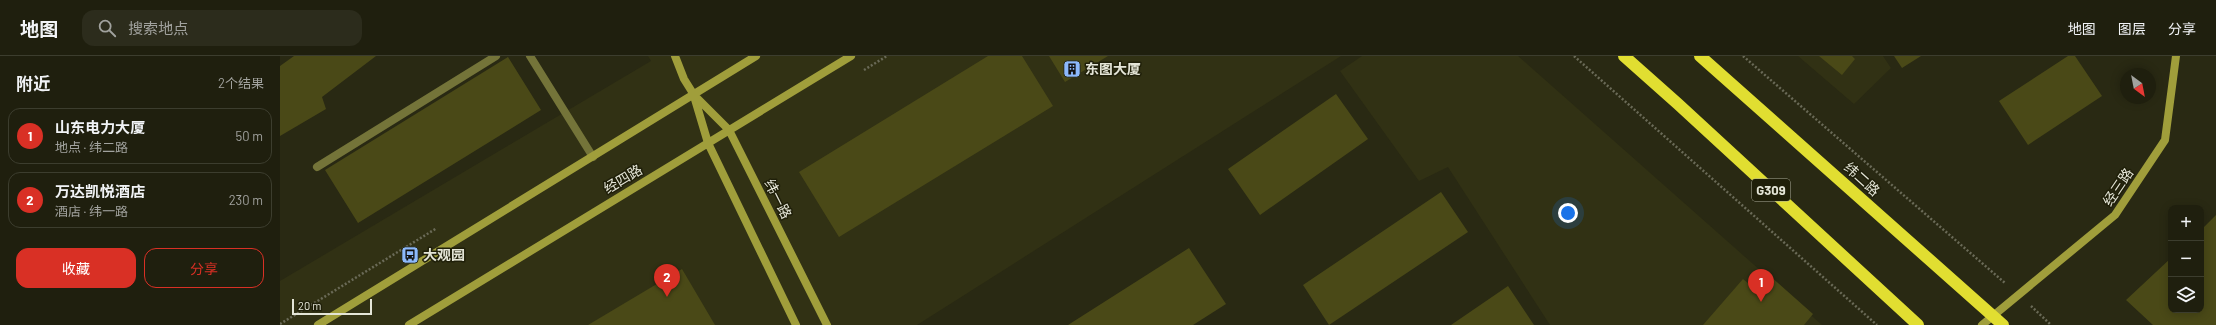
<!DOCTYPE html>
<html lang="zh">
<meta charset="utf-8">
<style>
:root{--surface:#1f1f0e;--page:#2c2c1c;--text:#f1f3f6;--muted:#a1a29e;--line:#3c3d2e;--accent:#d93025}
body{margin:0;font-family:Barlow,"Noto Sans SC",sans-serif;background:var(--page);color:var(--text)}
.controls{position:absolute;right:12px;bottom:12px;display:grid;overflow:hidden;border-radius:8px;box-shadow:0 2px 10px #0003}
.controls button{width:36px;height:36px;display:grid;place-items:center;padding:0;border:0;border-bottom:1px solid var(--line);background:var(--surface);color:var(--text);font:20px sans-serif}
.compass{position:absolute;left:1840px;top:12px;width:36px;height:36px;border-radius:50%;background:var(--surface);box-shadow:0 2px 10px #0003;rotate:148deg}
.scale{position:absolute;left:12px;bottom:10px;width:80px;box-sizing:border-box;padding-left:4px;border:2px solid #e4e5d7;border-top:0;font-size:11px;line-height:14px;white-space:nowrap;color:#e4e5d7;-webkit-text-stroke:3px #1f1f09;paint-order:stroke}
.you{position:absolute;left:1288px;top:157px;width:14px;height:14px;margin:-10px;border:3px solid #fff;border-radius:50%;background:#1a73e8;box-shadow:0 0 0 6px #1a73e833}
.badge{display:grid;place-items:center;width:26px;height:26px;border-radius:50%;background:var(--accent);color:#fff;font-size:13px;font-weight:700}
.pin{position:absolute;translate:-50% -33px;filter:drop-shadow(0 1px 2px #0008)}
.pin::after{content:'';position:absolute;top:21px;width:14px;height:12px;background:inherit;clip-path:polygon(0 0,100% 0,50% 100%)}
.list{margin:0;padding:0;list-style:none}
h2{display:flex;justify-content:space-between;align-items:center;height:52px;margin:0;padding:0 16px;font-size:17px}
h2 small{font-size:13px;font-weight:400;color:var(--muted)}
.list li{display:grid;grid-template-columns:26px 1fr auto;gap:12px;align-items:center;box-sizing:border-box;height:56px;margin:0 8px 8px;padding:0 8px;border:1px solid var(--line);border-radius:12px}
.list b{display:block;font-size:15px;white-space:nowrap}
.list p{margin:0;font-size:13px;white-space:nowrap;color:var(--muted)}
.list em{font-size:13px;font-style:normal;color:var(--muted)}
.actions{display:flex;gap:8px;padding:12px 16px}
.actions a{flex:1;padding:9px 0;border:1px solid var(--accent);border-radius:12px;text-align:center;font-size:14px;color:var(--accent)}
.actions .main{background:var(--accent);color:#fff}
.icon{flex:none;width:22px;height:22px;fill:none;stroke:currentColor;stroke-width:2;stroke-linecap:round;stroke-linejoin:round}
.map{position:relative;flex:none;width:1936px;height:269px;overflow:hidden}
header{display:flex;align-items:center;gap:24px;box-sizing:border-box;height:56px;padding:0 20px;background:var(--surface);border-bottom:1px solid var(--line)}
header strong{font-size:19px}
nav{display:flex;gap:22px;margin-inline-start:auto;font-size:14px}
.search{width:280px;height:36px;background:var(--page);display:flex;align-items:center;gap:10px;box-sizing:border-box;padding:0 14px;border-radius:12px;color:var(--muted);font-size:15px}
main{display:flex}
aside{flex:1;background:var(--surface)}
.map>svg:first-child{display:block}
.built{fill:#313114}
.building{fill:#4a4917}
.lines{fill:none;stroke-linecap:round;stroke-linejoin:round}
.path{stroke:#6a6a57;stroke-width:2.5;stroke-dasharray:2 2;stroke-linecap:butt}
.lane{stroke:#747439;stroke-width:8}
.secondary{stroke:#a09e3b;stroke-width:8}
.highway{stroke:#e1de31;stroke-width:12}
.labels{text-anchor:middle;stroke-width:3;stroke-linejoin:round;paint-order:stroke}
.shield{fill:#1f1f09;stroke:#a9aa99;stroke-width:1}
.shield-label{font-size:13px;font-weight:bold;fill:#e4e5d7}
.poi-label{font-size:14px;font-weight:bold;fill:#e4e5d7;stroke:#1f1f09;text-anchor:start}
.street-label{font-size:14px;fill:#e4e5d7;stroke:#1f1f09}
</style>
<header>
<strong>地图</strong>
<div class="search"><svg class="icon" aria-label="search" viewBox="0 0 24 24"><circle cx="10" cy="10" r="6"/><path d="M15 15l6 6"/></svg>搜索地点</div>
<nav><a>地图</a><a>图层</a><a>分享</a></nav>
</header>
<main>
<aside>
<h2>附近<small>2个结果</small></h2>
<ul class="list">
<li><span class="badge">1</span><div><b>山东电力大厦</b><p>地点 · 纬二路</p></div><em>50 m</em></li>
<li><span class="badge">2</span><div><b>万达凯悦酒店</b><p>酒店 · 纬一路</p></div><em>230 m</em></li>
</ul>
<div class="actions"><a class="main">收藏</a><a>分享</a></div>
</aside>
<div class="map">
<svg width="1936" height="269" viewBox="0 0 1936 269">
<rect width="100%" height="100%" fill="#292913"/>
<!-- built -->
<path class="built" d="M 368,0 L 1061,0 L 637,269 L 0,269 L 0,225 L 371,5 Z
M 1082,0 L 1238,0 L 1542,269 L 1270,269 L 1168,111 L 1139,125 L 1060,15 Z
M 1518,0 L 1603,0 L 1611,12 L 1574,48 Z"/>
<!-- building -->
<path class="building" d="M 14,0 L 96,0 L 42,41 L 46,53 L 0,80 L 0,10 Z
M 708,0 L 742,0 L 773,50 L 559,181 L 519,116 Z
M 769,0 L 828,0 L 785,26 Z
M 1539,0 L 1572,0 L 1575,3 L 1562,19 Z
M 1614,0 L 1641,0 L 1622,12 Z
M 1788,0 L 1795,0 L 1822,40 L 1748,89 L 1719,45 Z
M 228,1 L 261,54 L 78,167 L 45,114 Z
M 1056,38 L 1088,83 L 980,159 L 948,113 Z
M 1161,136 L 1188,176 L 1049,269 L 1023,229 Z
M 1936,159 L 1936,269 L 1873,269 L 1846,244 L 1891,202 L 1891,254 L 1921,254 L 1921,174 Z
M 909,192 L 946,248 L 913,269 L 788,269 Z
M 402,213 L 435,269 L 308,269 Z
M 1489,219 L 1533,258 L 1524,269 L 1423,269 L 1463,223 L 1476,234 Z
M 1228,230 L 1254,269 L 1171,269 Z"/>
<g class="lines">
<!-- path -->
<path class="path" d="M 1294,0 L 1597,269
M 1463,0 L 1725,227
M 584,14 L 607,0
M 1751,250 L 1771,269
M 0,268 L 157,172"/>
<!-- lane -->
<path class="lane" d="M 250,0 L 313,101
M 37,111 L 216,0"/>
<!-- secondary -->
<path class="secondary" d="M 395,0 L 404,23 L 414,39 L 449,74 L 547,269
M 414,40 L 428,87 L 516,269
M 38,269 L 476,0
M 129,269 L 571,0
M 1702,269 L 1835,159 L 1885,84 L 1896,0"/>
<!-- highway -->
<path class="highway" d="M 1344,0 L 1398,48 L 1638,269
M 1420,0 L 1723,269"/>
</g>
<!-- icons -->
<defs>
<symbol id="building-square" viewBox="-11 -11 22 22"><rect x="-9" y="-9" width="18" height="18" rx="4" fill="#8cb9fc" stroke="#1f1f09"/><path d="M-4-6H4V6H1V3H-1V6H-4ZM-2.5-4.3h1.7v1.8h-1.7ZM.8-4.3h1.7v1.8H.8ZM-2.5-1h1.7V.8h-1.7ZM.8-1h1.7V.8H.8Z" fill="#111"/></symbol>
<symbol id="bus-square" viewBox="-11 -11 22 22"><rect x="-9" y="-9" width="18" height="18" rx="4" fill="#8cb9fc" stroke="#1f1f09"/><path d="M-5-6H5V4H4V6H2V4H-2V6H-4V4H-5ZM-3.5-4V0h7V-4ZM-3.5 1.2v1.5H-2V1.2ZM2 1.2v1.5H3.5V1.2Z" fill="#111"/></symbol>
</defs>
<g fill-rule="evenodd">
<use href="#building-square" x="782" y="3" width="20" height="20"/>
<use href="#bus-square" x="120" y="189" width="20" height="20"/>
</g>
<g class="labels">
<!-- shield labels -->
<rect class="shield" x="1472" y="123" width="38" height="22" rx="3"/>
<g class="shield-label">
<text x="1491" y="139">G309</text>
</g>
<!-- poi labels -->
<g class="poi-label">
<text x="805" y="18">东图大厦</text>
<text x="143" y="204">大观园</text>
</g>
<!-- street labels -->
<g class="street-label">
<text transform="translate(343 123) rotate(-31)" y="5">经四路</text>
<text transform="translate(1582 123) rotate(42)" y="5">纬二路</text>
<text transform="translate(1838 131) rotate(-56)" y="5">经三路</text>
<text transform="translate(498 143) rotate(63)" y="5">纬一路</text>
</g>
</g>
</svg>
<div class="controls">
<button>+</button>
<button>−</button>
<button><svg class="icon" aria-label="layers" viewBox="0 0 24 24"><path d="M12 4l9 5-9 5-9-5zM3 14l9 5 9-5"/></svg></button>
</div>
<svg class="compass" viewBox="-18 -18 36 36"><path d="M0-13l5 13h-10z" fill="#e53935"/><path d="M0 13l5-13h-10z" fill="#a1a29e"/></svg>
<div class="scale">20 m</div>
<div class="you"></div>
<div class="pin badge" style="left:1481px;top:246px">1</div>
<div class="pin badge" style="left:387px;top:241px">2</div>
</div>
</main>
